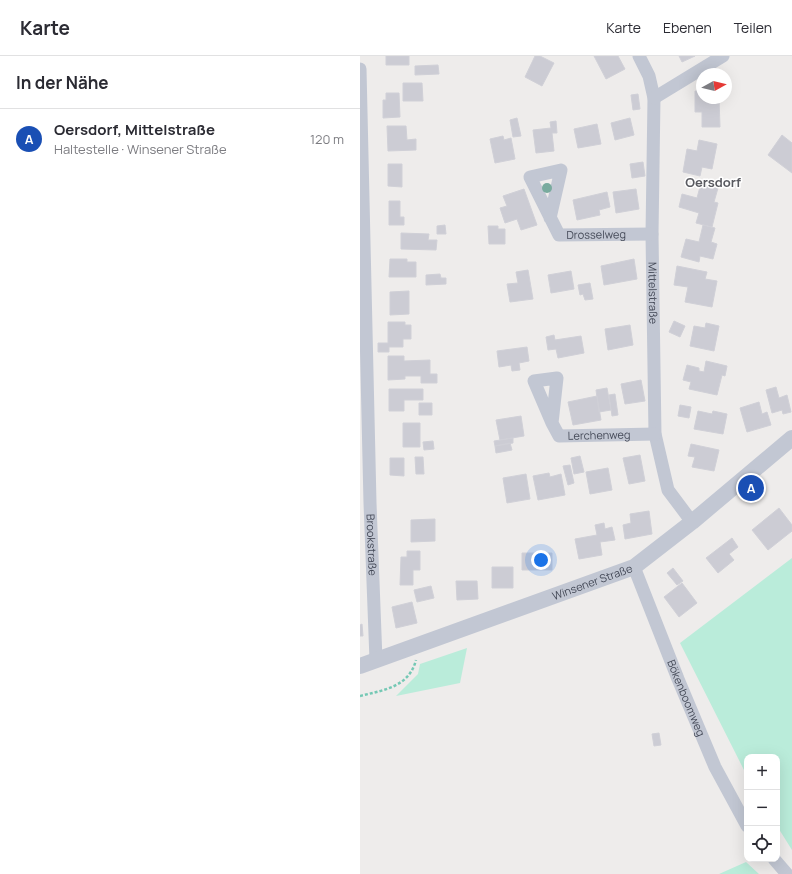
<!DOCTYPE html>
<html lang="de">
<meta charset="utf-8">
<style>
:root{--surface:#fff;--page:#f7f7f7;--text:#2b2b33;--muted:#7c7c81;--line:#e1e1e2;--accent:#1a73e8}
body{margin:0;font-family:Manrope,sans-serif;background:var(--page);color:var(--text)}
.controls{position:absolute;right:12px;bottom:12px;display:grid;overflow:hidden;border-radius:8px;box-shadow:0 4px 16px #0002}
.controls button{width:36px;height:36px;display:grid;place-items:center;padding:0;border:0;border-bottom:1px solid var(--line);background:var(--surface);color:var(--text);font:20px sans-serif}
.compass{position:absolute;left:336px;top:12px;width:36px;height:36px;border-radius:50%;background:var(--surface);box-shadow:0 4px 16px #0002;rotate:82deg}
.you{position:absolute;left:181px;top:504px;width:14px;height:14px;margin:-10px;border:3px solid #fff;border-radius:50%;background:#1a73e8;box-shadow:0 0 0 6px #1a73e833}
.badge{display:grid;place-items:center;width:26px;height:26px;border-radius:50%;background:var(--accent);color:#fff;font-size:13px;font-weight:700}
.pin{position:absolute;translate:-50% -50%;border:2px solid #fff;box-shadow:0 1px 4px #0006}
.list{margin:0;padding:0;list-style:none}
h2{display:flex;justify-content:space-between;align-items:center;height:52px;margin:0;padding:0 16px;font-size:17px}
h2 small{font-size:13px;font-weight:400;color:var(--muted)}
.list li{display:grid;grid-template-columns:26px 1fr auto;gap:12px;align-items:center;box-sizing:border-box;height:60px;padding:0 16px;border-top:1px solid var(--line)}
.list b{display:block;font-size:15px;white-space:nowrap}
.list p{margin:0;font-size:13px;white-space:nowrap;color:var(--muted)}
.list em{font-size:13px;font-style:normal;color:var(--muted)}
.icon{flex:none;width:22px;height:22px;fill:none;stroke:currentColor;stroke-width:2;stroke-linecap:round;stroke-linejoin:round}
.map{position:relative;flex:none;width:432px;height:818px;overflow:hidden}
header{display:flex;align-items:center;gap:24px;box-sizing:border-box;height:56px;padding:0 20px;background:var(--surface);border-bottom:1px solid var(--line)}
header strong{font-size:19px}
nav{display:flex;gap:22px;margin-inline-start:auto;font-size:14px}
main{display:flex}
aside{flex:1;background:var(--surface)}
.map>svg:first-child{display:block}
.green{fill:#baecda}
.building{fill:#ccccd4;stroke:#d0d0d7}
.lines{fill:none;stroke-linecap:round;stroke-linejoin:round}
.path{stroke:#74c8b4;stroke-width:2.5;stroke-dasharray:3 2;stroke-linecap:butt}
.minor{stroke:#c2c7d3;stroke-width:13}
.tertiary{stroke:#c2c7d3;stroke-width:16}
.tree{fill:#79ab9e}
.labels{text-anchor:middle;stroke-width:3;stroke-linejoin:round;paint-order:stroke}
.street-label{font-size:11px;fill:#454a58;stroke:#fff}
.quarter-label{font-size:13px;font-weight:bold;fill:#595a60;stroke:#fff}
</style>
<header>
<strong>Karte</strong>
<nav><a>Karte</a><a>Ebenen</a><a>Teilen</a></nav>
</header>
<main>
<aside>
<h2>In der Nähe<small></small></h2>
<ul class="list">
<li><span class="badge" style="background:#1a4fb4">A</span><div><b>Oersdorf, Mittelstraße</b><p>Haltestelle · Winsener Straße</p></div><em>120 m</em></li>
</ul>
</aside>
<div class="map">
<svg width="432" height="818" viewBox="0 0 432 818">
<rect width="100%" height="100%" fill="#eeeceb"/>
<!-- green -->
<path class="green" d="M 432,502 L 432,794 L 417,770 L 417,701 L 387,701 L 387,720 L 320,587 Z
M 107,592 L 100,627 L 36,640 L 58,618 L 60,608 Z
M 386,806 L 399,818 L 359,818 Z"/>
<!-- building -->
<path class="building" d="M 26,0 L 49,0 L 49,9 L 26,9 Z
M 175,0 L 180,0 L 194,7 L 182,30 L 165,21 Z
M 234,0 L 258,0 L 265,13 L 246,23 Z
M 319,0 L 335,0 L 322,6 Z
M 78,9 L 79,18 L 55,19 L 55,10 Z
M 43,27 L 62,27 L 63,45 L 43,45 Z
M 335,35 L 342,35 L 342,42 L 359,42 L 360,71 L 342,71 L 342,56 L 335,56 Z
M 26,37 L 39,37 L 40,61 L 23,62 L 23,44 L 26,44 Z
M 278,38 L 280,53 L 273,54 L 271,39 Z
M 157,62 L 161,80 L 153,81 L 150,64 Z
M 270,62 L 274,79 L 255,84 L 251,67 Z
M 196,65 L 197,77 L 192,77 L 194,95 L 176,97 L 173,74 L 191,72 L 190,66 Z
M 237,68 L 241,88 L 218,92 L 214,73 Z
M 27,70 L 46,70 L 47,84 L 56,83 L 56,94 L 28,95 Z
M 422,79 L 432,87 L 432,117 L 408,99 Z
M 143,80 L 144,84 L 151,82 L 155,103 L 135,107 L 130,83 Z
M 339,84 L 357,88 L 352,113 L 342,111 L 340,120 L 323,116 L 327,93 L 337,95 Z
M 283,106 L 285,120 L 272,122 L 270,108 Z
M 28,108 L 42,108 L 42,131 L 28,130 Z
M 341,127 L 358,132 L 354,146 L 358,147 L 352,171 L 336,167 L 339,157 L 319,151 L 322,138 L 337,142 Z
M 164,133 L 177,169 L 161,174 L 157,163 L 145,167 L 140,152 L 147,150 L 143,140 Z
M 276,133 L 279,153 L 256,157 L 253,136 Z
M 247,136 L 250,151 L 239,154 L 240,159 L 217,164 L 213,144 Z
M 29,145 L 40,145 L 40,161 L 44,161 L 44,169 L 29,169 Z
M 85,169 L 86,178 L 77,178 L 77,170 Z
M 343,169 L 355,172 L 351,186 L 357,188 L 353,203 L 340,200 L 339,206 L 321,201 L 326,183 L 339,186 Z
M 128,170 L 138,170 L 138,173 L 145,173 L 145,188 L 129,188 Z
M 41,177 L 69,178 L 68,184 L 77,184 L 76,194 L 41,193 Z
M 30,203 L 47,203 L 47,206 L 56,206 L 56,221 L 29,221 Z
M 274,203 L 277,223 L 244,229 L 241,210 Z
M 317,210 L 347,216 L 345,223 L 357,225 L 352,251 L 325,246 L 328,231 L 314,229 Z
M 168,214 L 173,243 L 150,246 L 147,228 L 158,227 L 156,216 Z
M 211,215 L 214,233 L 191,237 L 188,219 Z
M 80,218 L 81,222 L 86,222 L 86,228 L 66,229 L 66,219 Z
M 230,227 L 233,243 L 225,244 L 223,238 L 220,239 L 218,229 Z
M 49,235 L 49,258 L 30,259 L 30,236 Z
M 314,265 L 325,270 L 320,281 L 309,276 Z
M 28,266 L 45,266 L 45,269 L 51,269 L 51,283 L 43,283 L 43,291 L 29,291 L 29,296 L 18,296 L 18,287 L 28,287 Z
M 346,267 L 359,270 L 354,295 L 330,290 L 334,270 L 345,272 Z
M 270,269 L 273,289 L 248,294 L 245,273 Z
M 194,279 L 195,284 L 221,280 L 224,297 L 198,302 L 196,293 L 188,294 L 186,281 Z
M 167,291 L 169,305 L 159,307 L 160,314 L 152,315 L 151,309 L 139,311 L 137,295 Z
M 28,300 L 44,300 L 44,305 L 70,304 L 70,318 L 77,318 L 77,327 L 61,327 L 61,320 L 45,320 L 45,323 L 28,324 Z
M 346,305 L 367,310 L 365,320 L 362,319 L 357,339 L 329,333 L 331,326 L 323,324 L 327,309 L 339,312 L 339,315 L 344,316 Z
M 281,324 L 285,345 L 265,348 L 261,328 Z
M 416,331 L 419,342 L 427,339 L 431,356 L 423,358 L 422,354 L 412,357 L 406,334 Z
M 247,332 L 251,354 L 239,356 L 236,334 Z
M 29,333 L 63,333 L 63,344 L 44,344 L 44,355 L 29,355 Z
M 255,338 L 258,359 L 252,360 L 249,339 Z
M 237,340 L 241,364 L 213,369 L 208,346 Z
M 399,346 L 402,358 L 407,356 L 411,369 L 387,376 L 380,352 Z
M 59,347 L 72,347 L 72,359 L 59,359 Z
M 320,349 L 331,351 L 329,362 L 318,360 Z
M 338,355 L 352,358 L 353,355 L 367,358 L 363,378 L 334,373 Z
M 161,360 L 164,380 L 140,384 L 136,364 Z
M 43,367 L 60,367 L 60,391 L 43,391 Z
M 153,382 L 153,387 L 135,390 L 134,385 Z
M 73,385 L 74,393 L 64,394 L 63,386 Z
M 150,387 L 152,394 L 136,397 L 135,390 Z
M 331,388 L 359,394 L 354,415 L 332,411 L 335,401 L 328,400 Z
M 280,399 L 285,425 L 269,428 L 263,402 Z
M 220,400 L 224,416 L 214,418 L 211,402 Z
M 55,401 L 63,401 L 64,418 L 56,418 Z
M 30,402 L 44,402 L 44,420 L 30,419 Z
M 210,409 L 214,427 L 208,429 L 203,410 Z
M 248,412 L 252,434 L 230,438 L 226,416 Z
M 189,417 L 190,421 L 201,418 L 205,439 L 178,444 L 173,420 Z
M 166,418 L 170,443 L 147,447 L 143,422 Z
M 419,452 L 432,469 L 432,475 L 408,494 L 392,474 Z
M 289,455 L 292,478 L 265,483 L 263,469 L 271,467 L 270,458 Z
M 75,463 L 75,485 L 51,486 L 51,464 Z
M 244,467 L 245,473 L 252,471 L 255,484 L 240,486 L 242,499 L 219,503 L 215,483 L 237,479 L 235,469 Z
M 372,482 L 378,491 L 369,498 L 374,504 L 358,517 L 346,502 Z
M 47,495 L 60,495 L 60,514 L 53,514 L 53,529 L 40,529 L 41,501 L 47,501 Z
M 162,497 L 192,497 L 192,514 L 162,514 Z
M 132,511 L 153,511 L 153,532 L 132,532 Z
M 313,512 L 323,525 L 317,529 L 307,517 Z
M 96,525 L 117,525 L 118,543 L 97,544 Z
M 322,527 L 337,547 L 319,561 L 304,541 Z
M 71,530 L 74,542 L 57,546 L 54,534 Z
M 52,546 L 57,567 L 36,572 L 32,551 Z
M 2,568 L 3,580 L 0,580 L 0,569 Z
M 299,677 L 301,689 L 294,690 L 292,678 Z"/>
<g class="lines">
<!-- path -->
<path class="path" d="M 0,640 C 24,634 49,631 56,604"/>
<!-- minor -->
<g class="minor">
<path id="s1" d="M 279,0 L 289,20 L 294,42 L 292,178 L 295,378 L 308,434 L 332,466"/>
<path id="s2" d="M 0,13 L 10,447 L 16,604"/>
<path d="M 294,42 L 363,0"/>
<path id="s3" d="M 190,162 L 201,114 L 170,121 L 199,179 L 292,178"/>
<path id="s4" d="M 192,367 L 174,325 L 197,322 L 192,367 L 199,380 L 295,378"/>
<path id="s5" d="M 274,511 L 318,623 L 355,711 L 387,770"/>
<path d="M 414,803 L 427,818"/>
</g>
<!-- tertiary -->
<path class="tertiary" id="s6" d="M 0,610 L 274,511 L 332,466 L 432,382"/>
</g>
<!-- trees -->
<circle class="tree" cx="187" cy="132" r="5"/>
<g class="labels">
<!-- street labels -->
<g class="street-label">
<text dy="4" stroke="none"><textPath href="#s3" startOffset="183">Drosselweg</textPath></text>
<text dy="4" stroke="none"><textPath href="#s1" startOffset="240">Mittelstraße</textPath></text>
<text dy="4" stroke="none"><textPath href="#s4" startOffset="169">Lerchenweg</textPath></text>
<text dy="4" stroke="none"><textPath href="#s2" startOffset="476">Brookstraße</textPath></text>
<text dy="4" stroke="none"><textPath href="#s6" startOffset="247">Winsener Straße</textPath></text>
<text dy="4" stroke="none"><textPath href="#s5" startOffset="141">Bökenboomweg</textPath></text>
</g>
<!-- quarter labels -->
<g class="quarter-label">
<text x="353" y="131">Oersdorf</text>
</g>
</g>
</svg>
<div class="controls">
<button>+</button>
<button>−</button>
<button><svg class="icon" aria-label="locate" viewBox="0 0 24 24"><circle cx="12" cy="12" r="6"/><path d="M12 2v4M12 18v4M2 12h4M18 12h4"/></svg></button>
</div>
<svg class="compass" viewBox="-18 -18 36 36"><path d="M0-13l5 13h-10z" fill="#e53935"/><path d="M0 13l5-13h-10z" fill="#7c7c81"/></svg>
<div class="you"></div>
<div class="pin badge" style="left:391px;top:432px;background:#1a4fb4">A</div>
</div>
</main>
